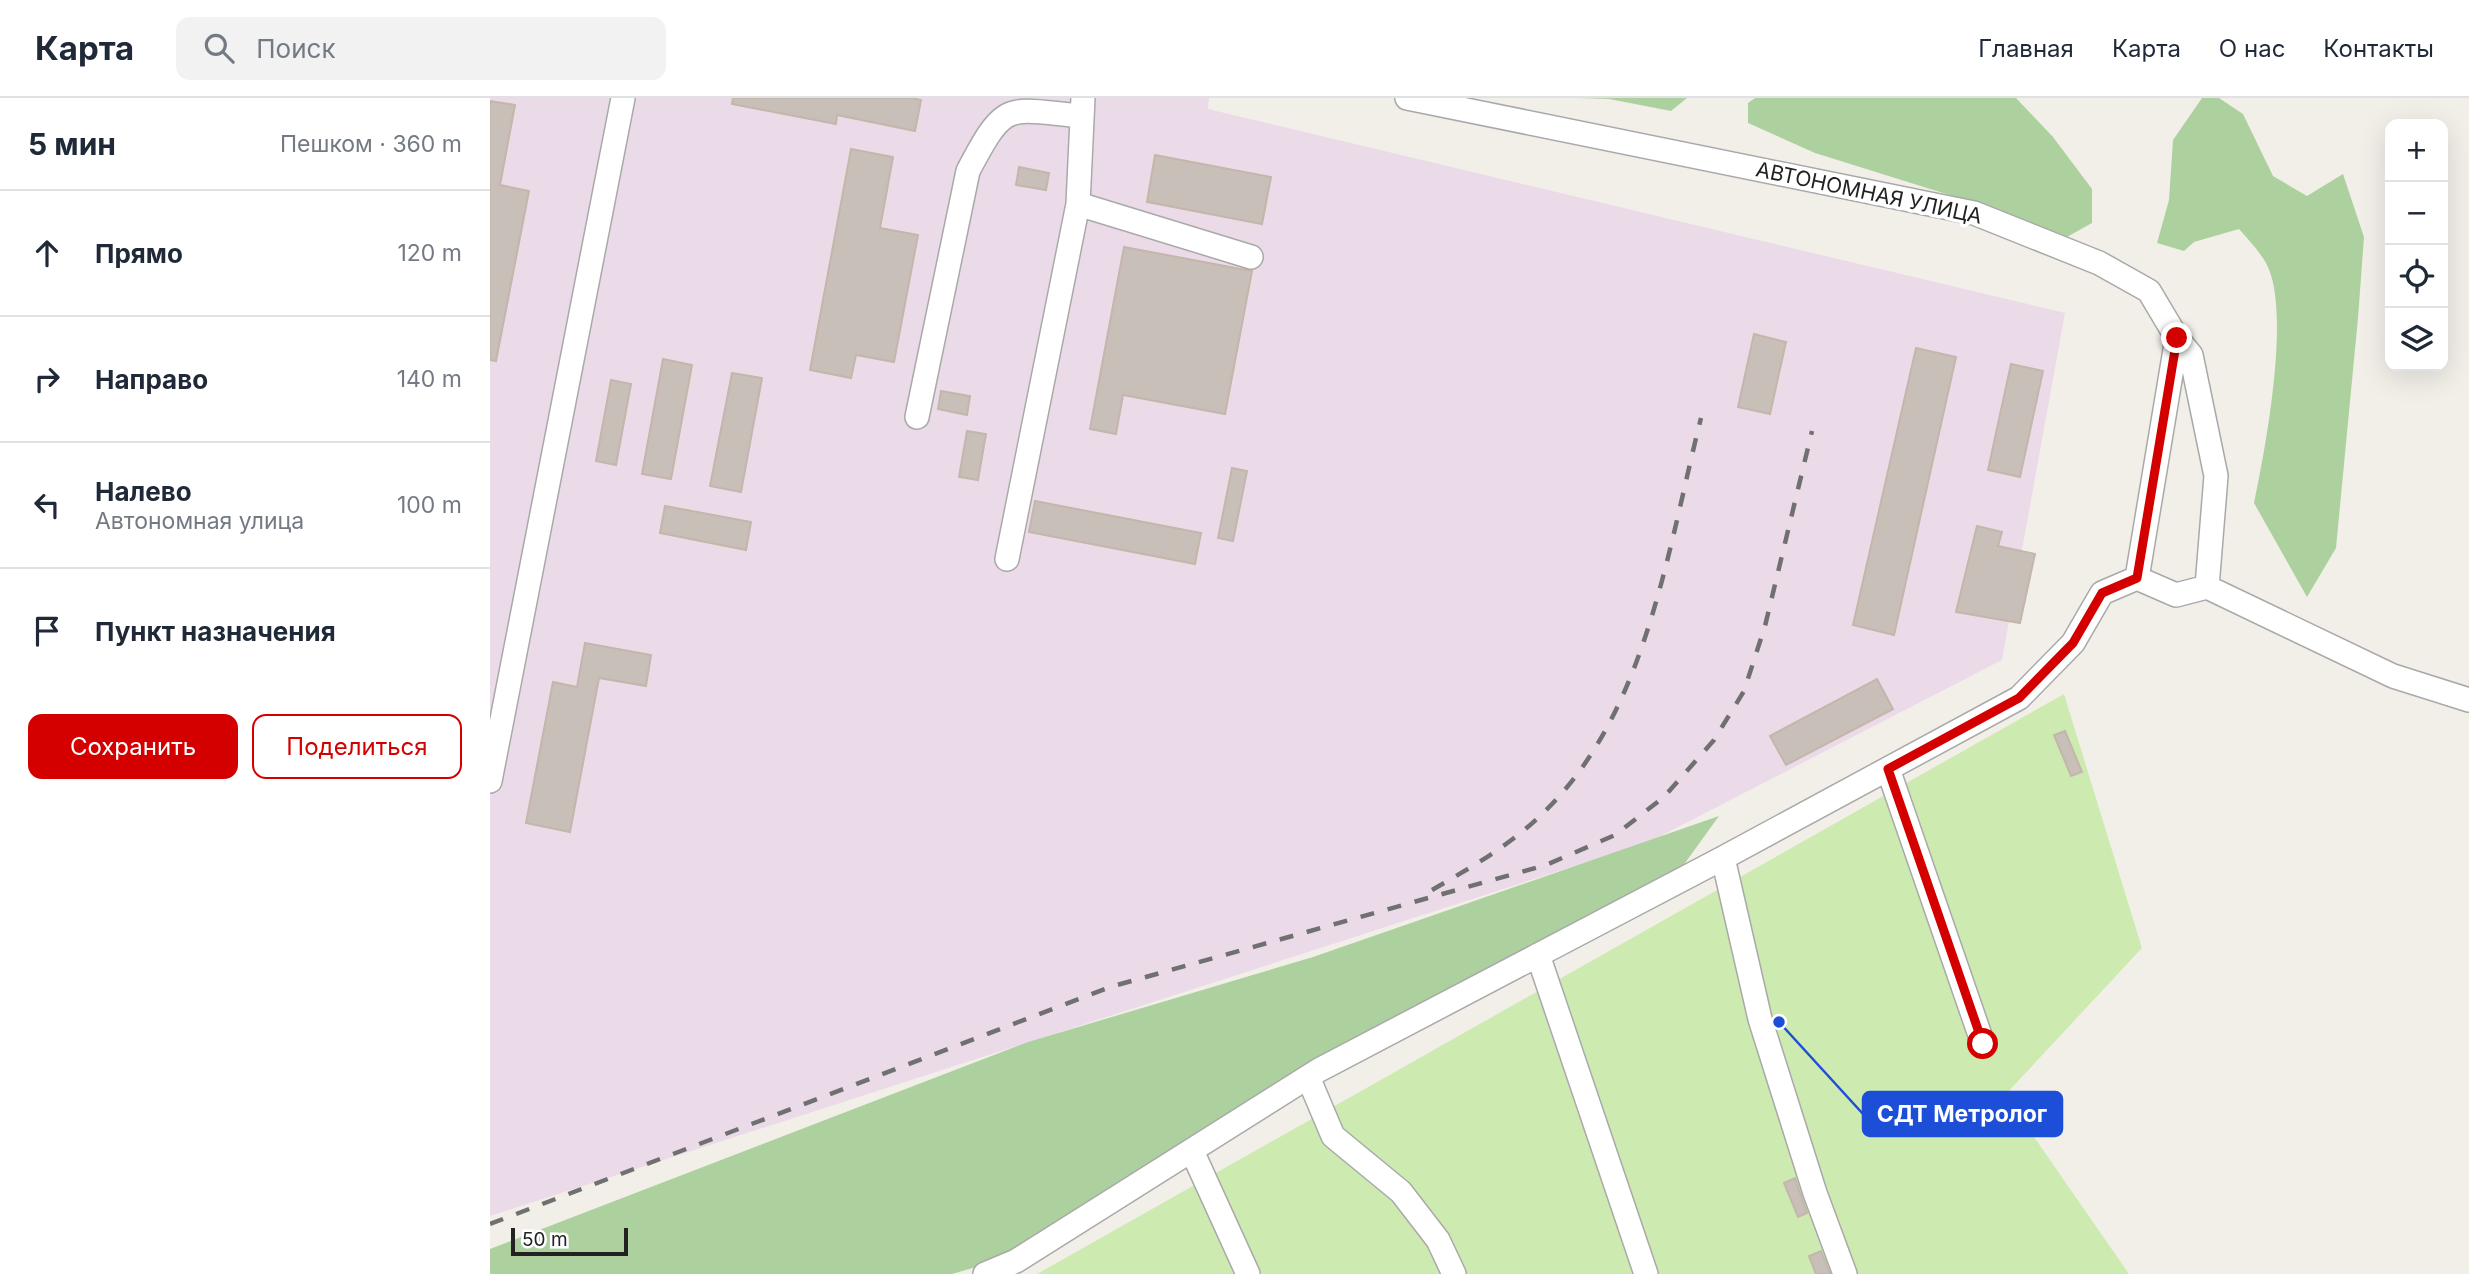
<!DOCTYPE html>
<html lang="ru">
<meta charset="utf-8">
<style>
:root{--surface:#fff;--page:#f2f2f3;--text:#1f2937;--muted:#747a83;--line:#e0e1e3;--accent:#d40000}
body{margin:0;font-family:Inter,sans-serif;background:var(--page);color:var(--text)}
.controls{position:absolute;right:21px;top:21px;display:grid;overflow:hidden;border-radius:14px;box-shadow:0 7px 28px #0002}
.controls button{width:63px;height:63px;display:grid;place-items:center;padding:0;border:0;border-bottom:2px solid var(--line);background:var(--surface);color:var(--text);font:35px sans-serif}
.scale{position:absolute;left:21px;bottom:18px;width:117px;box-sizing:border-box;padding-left:7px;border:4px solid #222;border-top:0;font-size:19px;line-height:24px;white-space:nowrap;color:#222;-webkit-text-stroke:5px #fff;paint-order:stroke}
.stop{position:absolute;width:21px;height:21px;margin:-16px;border:5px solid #d40000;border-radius:50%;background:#fff}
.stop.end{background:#d40000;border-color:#fff;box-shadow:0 2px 7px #0008}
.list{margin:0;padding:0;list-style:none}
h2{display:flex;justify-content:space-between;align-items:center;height:91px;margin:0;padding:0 28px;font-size:30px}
h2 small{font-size:23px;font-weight:400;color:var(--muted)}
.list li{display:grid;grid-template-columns:46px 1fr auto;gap:21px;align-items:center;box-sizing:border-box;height:126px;padding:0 28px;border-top:2px solid var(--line)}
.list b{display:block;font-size:26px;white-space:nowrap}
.list p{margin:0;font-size:23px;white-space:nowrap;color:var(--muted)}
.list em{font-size:23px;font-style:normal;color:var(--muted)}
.actions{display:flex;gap:14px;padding:21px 28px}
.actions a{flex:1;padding:16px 0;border:2px solid var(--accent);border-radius:14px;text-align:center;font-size:24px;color:var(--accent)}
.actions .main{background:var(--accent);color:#fff}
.icon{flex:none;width:38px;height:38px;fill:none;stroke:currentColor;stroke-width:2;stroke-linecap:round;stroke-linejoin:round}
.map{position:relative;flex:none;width:1979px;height:1176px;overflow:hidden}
header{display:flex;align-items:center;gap:42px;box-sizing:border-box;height:98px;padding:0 35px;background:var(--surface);border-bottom:2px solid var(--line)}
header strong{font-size:33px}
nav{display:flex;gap:38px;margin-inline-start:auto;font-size:24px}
.search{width:490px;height:63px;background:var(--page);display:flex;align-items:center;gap:18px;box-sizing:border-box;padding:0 24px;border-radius:14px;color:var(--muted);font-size:26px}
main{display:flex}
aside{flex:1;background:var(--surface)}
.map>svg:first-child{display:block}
.industrial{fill:#ebdbe8}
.grass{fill:#cdebb0}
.forest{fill:#add19e}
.building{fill:#c7bfb8;stroke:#c4b6ab;stroke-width:2}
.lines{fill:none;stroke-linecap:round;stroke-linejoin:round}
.minor-casing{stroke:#a9a9a9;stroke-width:26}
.minor{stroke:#fff;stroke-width:23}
.rail{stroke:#707070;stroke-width:4.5;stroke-dasharray:14 14;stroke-linecap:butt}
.route{stroke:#d40000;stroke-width:9}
.labels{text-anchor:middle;stroke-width:7;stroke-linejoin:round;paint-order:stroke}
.street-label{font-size:21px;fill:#222;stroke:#fff}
.leader{fill:none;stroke:#1d4ed8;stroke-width:2.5}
.callout-dot{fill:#1d4ed8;stroke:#fff;stroke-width:2.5}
.callout{fill:#1d4ed8;stroke:#1d4ed8;stroke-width:2.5}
.callout-label{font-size:23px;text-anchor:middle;font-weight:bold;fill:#fff}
</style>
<header>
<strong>Карта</strong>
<div class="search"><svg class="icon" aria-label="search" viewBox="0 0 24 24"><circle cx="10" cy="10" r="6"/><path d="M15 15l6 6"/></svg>Поиск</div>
<nav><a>Главная</a><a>Карта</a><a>О нас</a><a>Контакты</a></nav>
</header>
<main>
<aside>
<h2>5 мин<small>Пешком · 360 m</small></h2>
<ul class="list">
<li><svg class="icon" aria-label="ahead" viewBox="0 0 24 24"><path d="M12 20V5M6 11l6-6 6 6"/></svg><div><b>Прямо</b></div><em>120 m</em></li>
<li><svg class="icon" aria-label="right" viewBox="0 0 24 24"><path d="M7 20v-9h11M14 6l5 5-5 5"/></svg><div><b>Направо</b></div><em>140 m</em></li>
<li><svg class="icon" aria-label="left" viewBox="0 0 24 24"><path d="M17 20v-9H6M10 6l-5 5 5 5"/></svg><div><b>Налево</b><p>Автономная улица</p></div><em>100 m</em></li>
<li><svg class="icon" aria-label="arrive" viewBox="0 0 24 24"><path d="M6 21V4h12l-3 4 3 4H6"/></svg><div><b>Пункт назначения</b></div></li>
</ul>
<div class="actions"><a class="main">Сохранить</a><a>Поделиться</a></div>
</aside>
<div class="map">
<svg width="1979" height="1176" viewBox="0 0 1979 1176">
<rect width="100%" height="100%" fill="#f2efe9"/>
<!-- industrial -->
<path class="industrial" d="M 0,0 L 719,0 L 718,11 L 1575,215 L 1512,562 L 1159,744 L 0,1118 Z"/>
<!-- grass -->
<path class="grass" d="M 1574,596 L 1652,850 L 1515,997 L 1639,1176 L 547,1176 Z"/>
<!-- forest -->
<path class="forest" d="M 1087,0 L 1197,0 L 1181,13 L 1119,1 Z
M 1265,0 L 1526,0 L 1563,39 L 1602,91 L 1602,125 L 1577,139 L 1501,110 L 1325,55 L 1258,25 L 1258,5 Z
M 1712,0 L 1729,0 L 1753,16 L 1783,78 L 1817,98 L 1853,76 L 1874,139 L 1868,220 L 1846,450 L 1817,499 L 1764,405 C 1775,352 1802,212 1776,165 C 1769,153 1758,141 1749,131 L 1704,144 L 1694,153 L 1667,145 L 1679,102 L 1683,42 Z
M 1229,718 L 1190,772 L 528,1157 L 462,1176 L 0,1176 L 0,1151 L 538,944 L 823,859 Z"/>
<!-- building -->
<path class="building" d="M 243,0 L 421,0 L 431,2 L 425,33 L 347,17 L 346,26 L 242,6 Z
M 0,3 L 25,7 L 10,87 L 39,93 L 6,263 L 0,262 Z
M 361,51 L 403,59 L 390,130 L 428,137 L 404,264 L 366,257 L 361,280 L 320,272 Z
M 665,57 L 781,79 L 772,126 L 657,104 Z
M 529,69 L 559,75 L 556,92 L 526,87 Z
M 634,149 L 762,173 L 735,316 L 633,297 L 626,336 L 600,331 Z
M 1264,236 L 1296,244 L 1280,316 L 1248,309 Z
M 1426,250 L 1466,259 L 1404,537 L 1363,527 Z
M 173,261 L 202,267 L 181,381 L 152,376 Z
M 1521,266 L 1553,273 L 1530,379 L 1498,372 Z
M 242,275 L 272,280 L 251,394 L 220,388 Z
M 121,282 L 141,286 L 126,367 L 106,363 Z
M 451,293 L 480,298 L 477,317 L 448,311 Z
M 477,333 L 496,336 L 488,382 L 469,379 Z
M 742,370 L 757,373 L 743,443 L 728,440 Z
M 545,403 L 711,435 L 705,466 L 539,434 Z
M 175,408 L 261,424 L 256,452 L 170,435 Z
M 1487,428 L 1512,434 L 1508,448 L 1545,456 L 1530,525 L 1466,514 Z
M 95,545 L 161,557 L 156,588 L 109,580 L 80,734 L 36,725 L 63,584 L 87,589 Z
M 1387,581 L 1403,611 L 1296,667 L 1280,638 Z
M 1575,633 L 1592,674 L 1581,678 L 1564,637 Z
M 1305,1080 L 1317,1115 L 1308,1119 L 1294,1085 Z
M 1331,1153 L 1340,1176 L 1326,1176 L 1319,1158 Z"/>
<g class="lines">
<defs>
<path id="minor" d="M 917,0 L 1484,115 L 1609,165 L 1659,193 L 1687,240 L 1647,480
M 588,106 L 761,159
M 1687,240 L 1701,257 L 1726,378 L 1717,489 L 1903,578 L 1979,602
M 427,319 L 478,73 C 516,1 516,11 592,18
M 517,461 L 588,106 L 593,0
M 1398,671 L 1493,946
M 0,683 L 133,0
M 1233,760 L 1270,921 L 1325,1095 L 1355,1176
M 1048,857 L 1156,1176
M 818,979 L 843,1038 L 911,1094 L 948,1142 L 964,1176
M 702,1053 L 758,1176
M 495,1176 L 526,1163 L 829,972 L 1233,760 L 1529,600 L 1583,545 L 1612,495 L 1647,480 L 1686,497 L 1717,489"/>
</defs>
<!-- minor casing -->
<use href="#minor" class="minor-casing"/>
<!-- minor -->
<use href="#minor" class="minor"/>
<!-- rail -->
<path class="rail" d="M 942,792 C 980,770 1019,748 1051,717 C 1156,618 1177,454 1211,320
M 0,1126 L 620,889 L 1056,767 L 1125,737 L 1174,699 L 1224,642 L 1254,593 L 1275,528 L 1322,333"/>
</g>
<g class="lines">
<!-- route -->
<path class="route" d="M 1493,946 L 1398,671 L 1529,600 L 1583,545 L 1612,495 L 1647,480 L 1687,240"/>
</g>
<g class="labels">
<!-- street labels -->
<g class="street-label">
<text transform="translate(1379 95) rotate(12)" y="7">АВТОНОМНАЯ УЛИЦА</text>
</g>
</g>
<!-- callouts -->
<path class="leader" d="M1289 924L1373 1016"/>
<circle class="callout-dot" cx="1289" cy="924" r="7"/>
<rect class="callout" x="1373" y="994" width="199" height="44" rx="7"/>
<g class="callout-label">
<text x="1472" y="1024">СДТ Метролог</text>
</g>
</svg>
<div class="controls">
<button>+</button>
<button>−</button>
<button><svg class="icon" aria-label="locate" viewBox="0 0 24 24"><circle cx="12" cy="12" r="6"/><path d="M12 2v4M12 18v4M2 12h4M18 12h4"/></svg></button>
<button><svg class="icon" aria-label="layers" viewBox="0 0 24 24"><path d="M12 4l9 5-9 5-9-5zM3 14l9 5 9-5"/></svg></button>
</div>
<div class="scale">50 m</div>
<div class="stop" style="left:1493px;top:946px"></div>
<div class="stop end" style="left:1687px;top:240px"></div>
</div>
</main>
